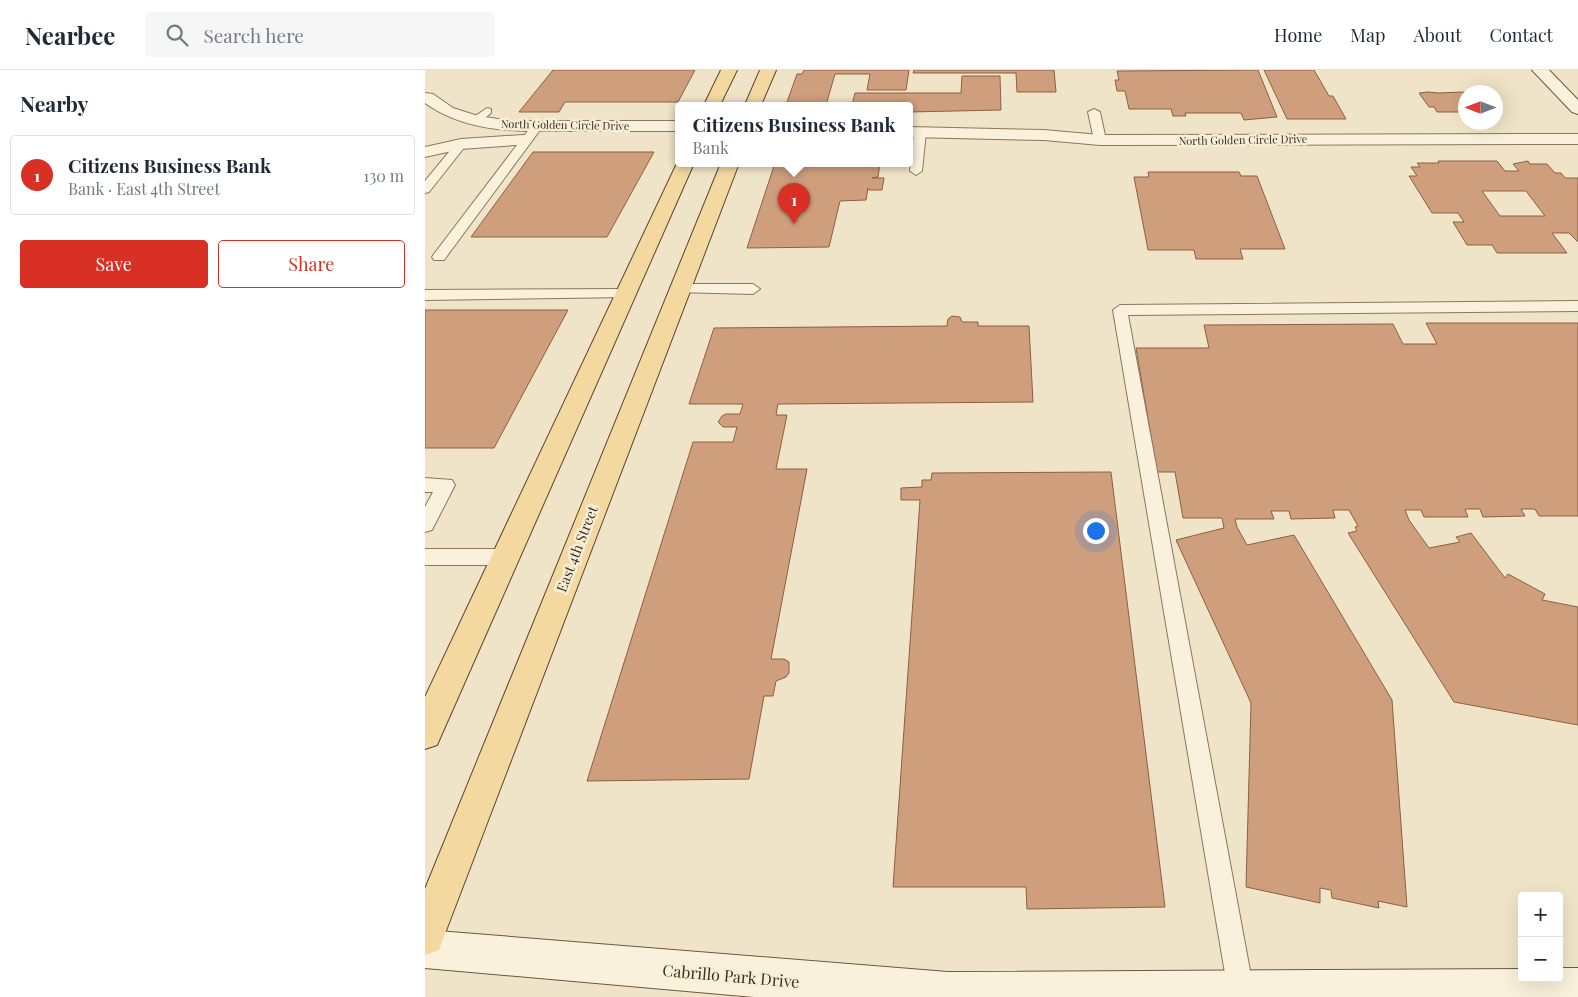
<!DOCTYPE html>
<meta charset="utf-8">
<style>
:root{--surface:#fff;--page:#f6f6f7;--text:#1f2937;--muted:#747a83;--line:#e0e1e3;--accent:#d93025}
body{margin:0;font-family:"Playfair Display",serif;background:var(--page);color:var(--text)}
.controls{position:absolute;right:15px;bottom:15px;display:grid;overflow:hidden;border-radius:5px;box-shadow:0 5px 20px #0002}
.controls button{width:45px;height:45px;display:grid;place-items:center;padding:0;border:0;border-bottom:1px solid var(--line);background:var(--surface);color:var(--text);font:25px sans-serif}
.compass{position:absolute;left:1033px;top:15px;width:45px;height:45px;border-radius:50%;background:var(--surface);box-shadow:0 5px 20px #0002;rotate:270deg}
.you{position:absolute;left:670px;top:460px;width:18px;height:18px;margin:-12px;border:4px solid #fff;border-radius:50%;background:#1a73e8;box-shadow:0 0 0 8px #1a73e833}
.badge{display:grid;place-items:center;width:32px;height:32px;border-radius:50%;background:var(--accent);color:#fff;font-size:16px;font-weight:700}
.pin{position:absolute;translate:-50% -41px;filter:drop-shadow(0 1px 2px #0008)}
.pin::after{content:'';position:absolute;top:26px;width:18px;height:15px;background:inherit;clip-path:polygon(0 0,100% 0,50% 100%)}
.popup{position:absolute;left:250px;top:32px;width:238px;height:65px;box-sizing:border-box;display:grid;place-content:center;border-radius:5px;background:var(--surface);filter:drop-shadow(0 1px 4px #0005);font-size:16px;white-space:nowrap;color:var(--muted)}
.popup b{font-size:19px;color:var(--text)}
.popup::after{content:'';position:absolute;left:50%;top:100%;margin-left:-10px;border:10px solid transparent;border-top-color:var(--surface)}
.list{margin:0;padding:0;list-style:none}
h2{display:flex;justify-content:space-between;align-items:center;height:65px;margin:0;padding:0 20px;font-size:21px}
h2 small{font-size:16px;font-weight:400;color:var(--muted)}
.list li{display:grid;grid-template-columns:32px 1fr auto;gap:15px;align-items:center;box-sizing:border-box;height:80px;margin:0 10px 10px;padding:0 10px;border:1px solid var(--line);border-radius:5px}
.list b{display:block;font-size:19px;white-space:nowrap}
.list p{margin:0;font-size:16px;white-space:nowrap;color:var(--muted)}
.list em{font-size:16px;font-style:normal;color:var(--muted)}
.actions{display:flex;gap:10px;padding:15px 20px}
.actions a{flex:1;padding:11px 0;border:1px solid var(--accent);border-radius:5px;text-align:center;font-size:18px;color:var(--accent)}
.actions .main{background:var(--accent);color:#fff}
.icon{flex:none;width:28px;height:28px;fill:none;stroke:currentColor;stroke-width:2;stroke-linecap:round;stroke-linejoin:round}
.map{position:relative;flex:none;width:1153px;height:927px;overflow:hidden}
header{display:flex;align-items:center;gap:30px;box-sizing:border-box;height:70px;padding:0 25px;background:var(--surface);border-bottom:1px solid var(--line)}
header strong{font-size:24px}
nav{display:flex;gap:28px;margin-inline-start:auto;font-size:18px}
.search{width:350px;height:45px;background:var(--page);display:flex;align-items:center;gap:12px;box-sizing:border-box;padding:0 18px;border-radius:5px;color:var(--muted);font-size:19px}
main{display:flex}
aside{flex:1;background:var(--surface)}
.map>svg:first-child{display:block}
.building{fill:#cf9f7d;stroke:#8d5f41;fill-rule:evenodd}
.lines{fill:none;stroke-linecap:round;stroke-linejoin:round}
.lane-casing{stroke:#8d765c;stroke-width:2}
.street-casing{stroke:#8d765c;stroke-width:2}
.secondary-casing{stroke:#6f573f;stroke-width:2}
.primary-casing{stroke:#5b4430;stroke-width:2}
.lane{fill:#faf1dc;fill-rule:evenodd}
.street{fill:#faf1dc;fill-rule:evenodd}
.secondary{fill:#faf1dc;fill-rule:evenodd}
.primary{fill:#f3d9a0;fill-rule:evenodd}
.labels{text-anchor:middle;stroke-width:5;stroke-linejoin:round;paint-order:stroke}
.far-street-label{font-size:11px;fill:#3d2e20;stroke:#f7eed8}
.street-label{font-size:14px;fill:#3d2e20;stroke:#f7eed8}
.near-street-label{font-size:16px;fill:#3d2e20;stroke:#f7eed8}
</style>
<header>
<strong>Nearbee</strong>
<div class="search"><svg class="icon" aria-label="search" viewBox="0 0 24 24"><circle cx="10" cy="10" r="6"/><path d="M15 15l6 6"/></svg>Search here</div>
<nav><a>Home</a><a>Map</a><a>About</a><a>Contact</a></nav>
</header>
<main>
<aside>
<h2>Nearby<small></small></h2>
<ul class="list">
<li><span class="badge">1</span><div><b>Citizens Business Bank</b><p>Bank · East 4th Street</p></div><em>130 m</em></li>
</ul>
<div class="actions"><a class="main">Save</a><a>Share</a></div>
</aside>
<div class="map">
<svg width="1153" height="927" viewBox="0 0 1153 927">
<rect width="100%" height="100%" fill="#f0e4c8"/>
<!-- building -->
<path class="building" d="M 128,0 L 270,0 L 253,32 L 140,32 L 134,42 L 94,42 Z
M 379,0 L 484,0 L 481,20 L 442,20 L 445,4 L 410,4 L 401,35 L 361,35 L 372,4 L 377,4 Z
M 489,0 L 629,0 L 631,22 L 592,22 L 591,3 L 488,3 Z
M 833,0 L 852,47 L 819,50 L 816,43 L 760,43 L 761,46 L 748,46 L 746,39 L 704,39 L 700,21 L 692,21 L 690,10 L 694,10 L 692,1 Z
M 839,0 L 889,0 L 904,26 L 908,26 L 921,49 L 862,49 Z
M 537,6 L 575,6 L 576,40 L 484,42 L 484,35 L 427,35 L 430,23 L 536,23 Z
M 1003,22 L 1014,23 L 1039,22 L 1062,22 L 1040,22 L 1040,42 L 1012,42 L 1009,37 L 1004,37 L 994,23 Z
M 108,82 L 229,82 L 182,167 L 46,167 Z
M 1013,91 L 1072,91 L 1080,101 L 1094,101 L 1088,94 L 1103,91 L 1105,94 L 1122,94 L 1130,103 L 1136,103 L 1140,108 L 1153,108 L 1153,172 L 1144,163 L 1127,163 L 1142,183 L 1072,183 L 1067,175 L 1042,175 L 1028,152 L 1039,152 L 1033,143 L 1007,143 L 984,106 L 992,106 L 986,97 L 995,97 L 992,93 L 1014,93 ZM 1057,121 L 1101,121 L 1120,146 L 1075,146 Z
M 350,93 L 455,93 L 453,107 L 447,108 L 459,108 L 457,120 L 444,120 L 443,118 L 441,130 L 415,131 L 404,177 L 322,178 Z
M 723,102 L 814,102 L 816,106 L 832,106 L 860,179 L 815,179 L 818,189 L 771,189 L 769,180 L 723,180 L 709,107 L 724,107 Z
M 0,240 L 143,240 L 69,378 L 0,378 Z
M 527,246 L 535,247 L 537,252 L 553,252 L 553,256 L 604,256 L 608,332 L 353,334 L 351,345 L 362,345 L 351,399 L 382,399 L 346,589 L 359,589 L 364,592 L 364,603 L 361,607 L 351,611 L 348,626 L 339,626 L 324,709 L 162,711 L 268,372 L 308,372 L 312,357 L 298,357 L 293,352 L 297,346 L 301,344 L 315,344 L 318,334 L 264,334 L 289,258 L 522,256 L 523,249 Z
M 1001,253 L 1153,253 L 1153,446 L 1114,446 L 1110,439 L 1096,439 L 1100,446 L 1058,447 L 1055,439 L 1040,439 L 1043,447 L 999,447 L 996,440 L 980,440 L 984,450 L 1004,478 L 1035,472 L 1031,467 L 1046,463 L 1080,508 L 1083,504 L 1120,524 L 1117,530 L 1153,537 L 1153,655 L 1029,632 L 923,463 L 932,461 L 930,457 L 933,456 L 924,440 L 908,440 L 910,448 L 866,449 L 864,441 L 846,441 L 849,449 L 810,449 L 812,457 L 822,475 L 869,465 L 967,630 L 982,837 L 953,831 L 954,838 L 907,828 L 906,820 L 895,818 L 895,833 L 821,817 L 826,633 L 751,470 L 799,458 L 797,448 L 758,448 L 750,402 L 732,402 L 711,278 L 784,278 L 779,255 L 968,254 L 978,274 L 1012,274 Z
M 686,402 L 740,837 L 602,839 L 601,817 L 468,817 L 495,430 L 476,430 L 476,418 L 497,417 L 497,410 L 506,410 L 507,403 Z"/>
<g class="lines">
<defs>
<path id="lane" d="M 62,38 L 66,39 L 66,43 L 54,53 L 46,53 L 46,49 Z
M 669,39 L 675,42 L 681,70 L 675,73 L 669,70 L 663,42 Z
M 112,53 L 118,56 L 19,190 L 9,190 L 7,187 L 9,184 L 108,54 Z
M 495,59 L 501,62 L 497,101 L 491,105 L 485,101 L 489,62 Z
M 36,71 L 42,74 L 4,122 L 0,123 L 0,111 L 32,72 Z
M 255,214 L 328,214 L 335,219 L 328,224 L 250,222 L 248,219 L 250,216 Z
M 200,219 L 207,224 L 205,227 L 0,230 L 0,220 Z
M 1153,231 L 1153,241 L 703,245 L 829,922 L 826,927 L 804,927 L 688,240 L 695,235 Z
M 0,408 L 27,410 L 30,415 L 7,460 L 0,462 L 0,437 L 8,422 L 0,422 Z
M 0,479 L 81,479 L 88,481 L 91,487 L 88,493 L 81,495 L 0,495 Z"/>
<path id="street" d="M 0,23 L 8,24 L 28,38 L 53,46 L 87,51 L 254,51 L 254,61 C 220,61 185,61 151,61 C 98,61 45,65 0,33 Z
M 484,57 L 619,60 L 675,65 L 1153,64 L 1153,74 L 675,75 L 619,70 L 484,67 Z
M 98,65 L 104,66 L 106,70 L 104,74 L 36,79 L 0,87 L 0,77 L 36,69 Z"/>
<path id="secondary" d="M 1107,0 L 1124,0 L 1153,30 L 1153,44 L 1147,42 Z
M 0,860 L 523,902 L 1097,899 L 1097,908 L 1134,908 L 1134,898 L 1153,898 L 1153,927 L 329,927 L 0,898 Z"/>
<path id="primary" d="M 296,0 L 312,0 L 295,35 L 279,35 Z
M 335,0 L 351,0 L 336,35 L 320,35 Z
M 254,89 L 254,93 L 269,93 L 12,675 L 0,679 L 0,627 Z
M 296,93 L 314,93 L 19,866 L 14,880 L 0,885 L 0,819 Z"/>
</defs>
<!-- lane casing -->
<use href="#lane" class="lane-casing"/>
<!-- street casing -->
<use href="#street" class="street-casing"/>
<!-- secondary casing -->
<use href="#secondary" class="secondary-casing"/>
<!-- primary casing -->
<use href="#primary" class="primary-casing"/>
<!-- lane -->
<use href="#lane" class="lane"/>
<!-- street -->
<use href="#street" class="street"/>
<!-- secondary -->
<use href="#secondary" class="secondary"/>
<!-- primary -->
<use href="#primary" class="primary"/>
</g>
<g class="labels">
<!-- far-street labels -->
<g class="far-street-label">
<text transform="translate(140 55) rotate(1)" y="4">North Golden Circle Drive</text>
<text transform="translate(818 70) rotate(-1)" y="4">North Golden Circle Drive</text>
</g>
<!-- street labels -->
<g class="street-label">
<text transform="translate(152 479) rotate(-69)" y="5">East 4th Street</text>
</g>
<!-- near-street labels -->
<g class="near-street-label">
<text transform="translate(306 906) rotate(5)" y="6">Cabrillo Park Drive</text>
</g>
</g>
</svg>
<div class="controls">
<button>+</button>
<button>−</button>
</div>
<svg class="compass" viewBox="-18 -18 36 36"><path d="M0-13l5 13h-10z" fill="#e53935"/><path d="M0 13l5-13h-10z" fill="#747a83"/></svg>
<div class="you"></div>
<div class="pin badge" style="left:369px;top:154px">1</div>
<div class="popup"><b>Citizens Business Bank</b>Bank</div>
</div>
</main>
